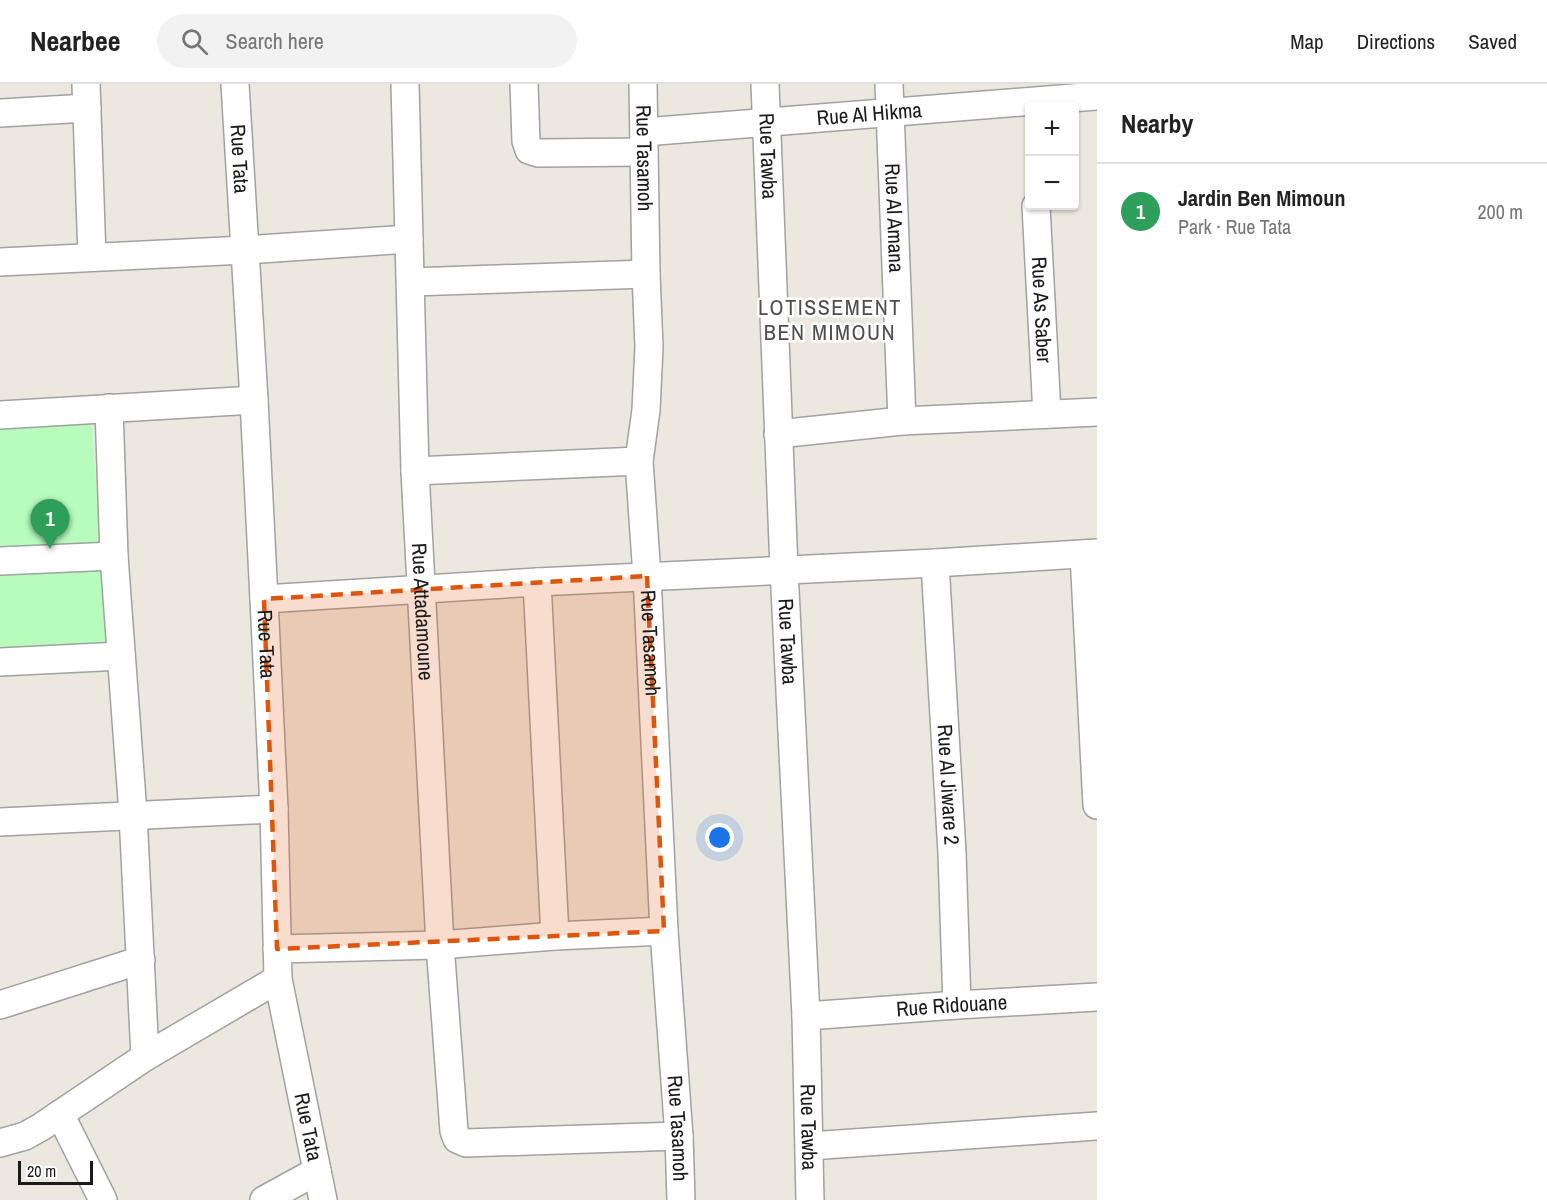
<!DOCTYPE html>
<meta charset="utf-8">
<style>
:root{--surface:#fff;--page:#f2f2f2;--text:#222;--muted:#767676;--line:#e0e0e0;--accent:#0f766e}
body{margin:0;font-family:"Archivo Narrow",sans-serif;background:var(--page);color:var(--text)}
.controls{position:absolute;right:18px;top:18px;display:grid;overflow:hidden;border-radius:6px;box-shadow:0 2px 4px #0004}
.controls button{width:54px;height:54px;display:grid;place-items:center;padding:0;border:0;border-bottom:2px solid var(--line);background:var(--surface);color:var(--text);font:30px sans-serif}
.scale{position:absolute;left:18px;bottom:15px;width:75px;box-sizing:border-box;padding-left:6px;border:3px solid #1a1a1a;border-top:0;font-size:16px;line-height:21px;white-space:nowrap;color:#1a1a1a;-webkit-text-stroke:4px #fff;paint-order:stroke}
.you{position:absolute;left:720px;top:754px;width:21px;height:21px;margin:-15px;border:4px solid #fff;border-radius:50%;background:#1a73e8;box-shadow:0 0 0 9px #1a73e833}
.badge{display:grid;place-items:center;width:39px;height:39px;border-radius:50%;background:var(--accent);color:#fff;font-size:20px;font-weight:700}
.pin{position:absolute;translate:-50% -50px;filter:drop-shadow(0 2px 3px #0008)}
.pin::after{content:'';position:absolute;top:32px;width:21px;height:18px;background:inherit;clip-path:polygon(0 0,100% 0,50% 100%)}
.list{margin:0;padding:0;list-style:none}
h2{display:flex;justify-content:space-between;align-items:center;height:78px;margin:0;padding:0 24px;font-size:26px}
h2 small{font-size:20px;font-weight:400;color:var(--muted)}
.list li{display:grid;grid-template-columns:39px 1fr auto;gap:18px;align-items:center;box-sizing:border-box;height:96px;padding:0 24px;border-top:2px solid var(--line)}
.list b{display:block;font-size:22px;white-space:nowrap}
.list p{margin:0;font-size:20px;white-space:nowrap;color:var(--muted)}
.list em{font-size:20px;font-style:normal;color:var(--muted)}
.icon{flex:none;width:33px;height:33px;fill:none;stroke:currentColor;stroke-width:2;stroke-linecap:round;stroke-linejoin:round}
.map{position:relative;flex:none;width:1097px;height:1116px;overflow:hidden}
header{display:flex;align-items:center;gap:36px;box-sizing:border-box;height:84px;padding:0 30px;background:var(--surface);border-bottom:2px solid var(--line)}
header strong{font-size:28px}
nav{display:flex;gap:33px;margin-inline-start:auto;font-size:21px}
.search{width:420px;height:54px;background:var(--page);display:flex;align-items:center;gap:15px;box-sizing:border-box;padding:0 21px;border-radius:33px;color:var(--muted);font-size:22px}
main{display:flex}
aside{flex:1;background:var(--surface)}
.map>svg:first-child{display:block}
.park{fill:#b7fcbd}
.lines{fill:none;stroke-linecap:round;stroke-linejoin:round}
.street-casing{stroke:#a1a1a1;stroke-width:30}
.street{stroke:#fff;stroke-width:27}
.marked{fill:#de560d;fill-opacity:0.2;stroke:#de560d;stroke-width:4.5;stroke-dasharray:12 8;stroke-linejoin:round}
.labels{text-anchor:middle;stroke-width:5;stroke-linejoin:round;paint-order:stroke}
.street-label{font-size:21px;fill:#1a1a1a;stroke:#fff}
.neighbourhood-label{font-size:22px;letter-spacing:1.5px;fill:#4d4d4d;stroke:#fff}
</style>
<header>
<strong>Nearbee</strong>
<div class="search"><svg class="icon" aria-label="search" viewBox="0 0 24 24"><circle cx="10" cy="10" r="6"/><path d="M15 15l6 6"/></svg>Search here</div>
<nav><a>Map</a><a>Directions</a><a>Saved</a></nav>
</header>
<main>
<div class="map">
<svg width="1097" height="1116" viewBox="0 0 1097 1116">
<rect width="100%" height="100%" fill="#ede8df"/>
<!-- park -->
<path class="park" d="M 92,338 L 109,588 L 0,593 L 0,343 Z"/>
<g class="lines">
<defs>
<g id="street">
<path d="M 86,0 L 92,173"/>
<path id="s1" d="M 235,0 L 254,316 L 264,515 L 274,725 L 278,895 L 323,1116"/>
<path id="s2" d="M 405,0 L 415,387 L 440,861 L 454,1047 L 457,1055 L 466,1059 L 679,1052"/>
<path d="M 524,0 L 526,57 L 529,66 L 538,69 L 644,68"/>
<path id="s3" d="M 643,0 L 646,190 L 649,263 L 646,326 L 639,377 L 647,492 L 664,847 L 679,1052 L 681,1116"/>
<path id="s4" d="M 765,0 L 784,485 L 806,932 L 810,1116"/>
<path id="s5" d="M 889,0 L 902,337"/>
<path d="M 0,29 L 87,24"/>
<path id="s6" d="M 644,48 L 1097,12"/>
<path id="s7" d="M 1036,122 L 1047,330"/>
<path d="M 0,178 L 245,166 L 409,155"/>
<path d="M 411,198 L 646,190"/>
<path d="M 109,324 L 114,472 L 133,730 L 145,973"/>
<path d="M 0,331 L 254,316"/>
<path d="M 778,350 L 902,337 L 1097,328"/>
<path d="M 415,387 L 639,377"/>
<path d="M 1084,470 L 1097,721"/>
<path d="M 0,477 L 114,472"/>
<path id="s8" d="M 935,479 L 952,769 L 957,921"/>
<path d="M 537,498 L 555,852"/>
<path d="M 264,515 L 537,498 L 935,479 L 1097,469"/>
<path d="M 0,578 L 121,572"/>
<path d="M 0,738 L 274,725"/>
<path d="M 277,865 L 440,861 L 555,852 L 664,847"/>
<path d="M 0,921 L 141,876"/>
<path id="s9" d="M 806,932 L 957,921 L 1097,913"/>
<path d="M 60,1030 L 103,1116"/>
<path d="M 0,1059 L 25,1052 L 41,1043 L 145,973 L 278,895"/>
<path d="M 810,1062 L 1097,1042"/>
<path d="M 264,1116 L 317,1087"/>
</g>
</defs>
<!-- street casing -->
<use href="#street" class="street-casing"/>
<!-- street -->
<use href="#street" class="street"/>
</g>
<!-- marked area -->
<path class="marked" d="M 647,492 L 664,847 L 277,865 L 264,515 Z"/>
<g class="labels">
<!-- street labels -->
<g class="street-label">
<text dy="7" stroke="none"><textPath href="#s6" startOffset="226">Rue Al Hikma</textPath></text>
<text dy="7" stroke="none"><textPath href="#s4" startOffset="72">Rue Tawba</textPath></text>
<text dy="7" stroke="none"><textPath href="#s3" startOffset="74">Rue Tasamoh</textPath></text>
<text dy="7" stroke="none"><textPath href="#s1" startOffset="75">Rue Tata</textPath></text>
<text dy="7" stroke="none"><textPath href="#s5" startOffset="134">Rue Al Amana</textPath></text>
<text dy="7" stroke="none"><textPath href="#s7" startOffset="104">Rue As Saber</textPath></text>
<text dy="7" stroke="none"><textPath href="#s2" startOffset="528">Rue Attadamoune</textPath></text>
<text dy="7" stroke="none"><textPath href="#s3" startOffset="560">Rue Tasamoh</textPath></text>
<text dy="7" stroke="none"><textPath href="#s4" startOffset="558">Rue Tawba</textPath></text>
<text dy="7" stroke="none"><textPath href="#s1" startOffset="561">Rue Tata</textPath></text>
<text dy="7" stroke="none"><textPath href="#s8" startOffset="222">Rue Al Jiware 2</textPath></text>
<text dy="7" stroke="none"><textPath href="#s9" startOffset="146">Rue Ridouane</textPath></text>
<text dy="7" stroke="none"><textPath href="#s1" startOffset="1047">Rue Tata</textPath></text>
<text dy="7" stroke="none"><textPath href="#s3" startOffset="1046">Rue Tasamoh</textPath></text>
<text dy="7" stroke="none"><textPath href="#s4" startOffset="1044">Rue Tawba</textPath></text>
</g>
<!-- neighbourhood labels -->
<g class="neighbourhood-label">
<text x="830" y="231">LOTISSEMENT<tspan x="830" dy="25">BEN MIMOUN</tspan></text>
</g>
</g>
</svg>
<div class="controls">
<button>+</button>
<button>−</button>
</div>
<div class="scale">20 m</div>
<div class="you"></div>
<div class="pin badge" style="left:50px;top:465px;background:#2e9e5b">1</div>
</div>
<aside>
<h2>Nearby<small></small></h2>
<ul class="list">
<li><span class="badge" style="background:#2e9e5b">1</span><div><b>Jardin Ben Mimoun</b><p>Park · Rue Tata</p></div><em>200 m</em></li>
</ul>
</aside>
</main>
